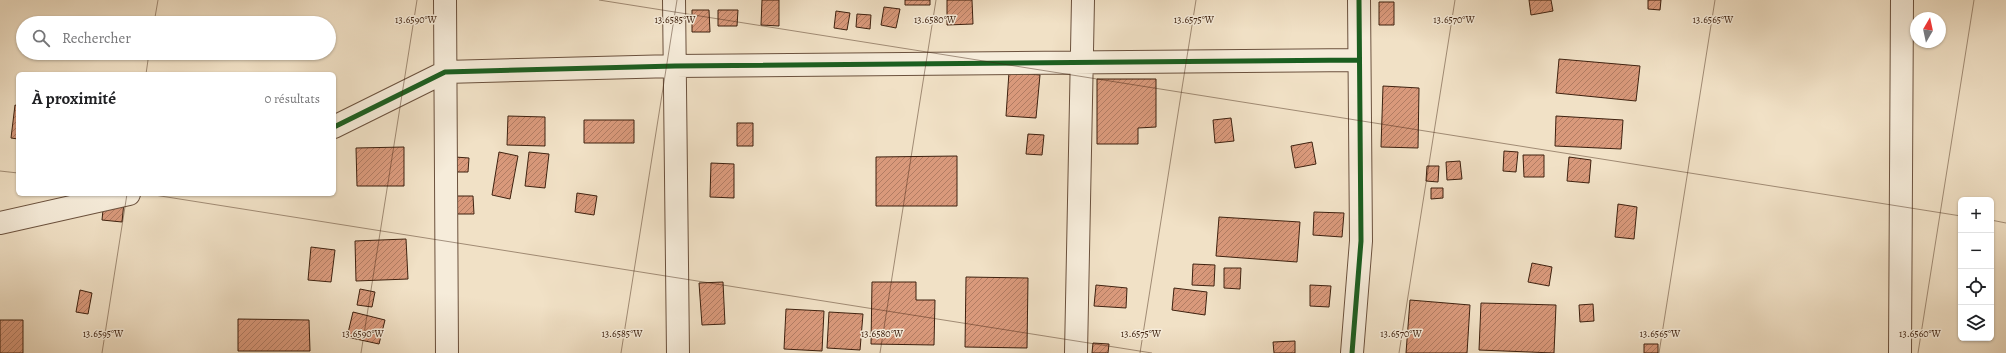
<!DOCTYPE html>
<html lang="fr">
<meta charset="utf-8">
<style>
:root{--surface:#fff;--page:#f2f2f2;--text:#202124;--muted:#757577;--line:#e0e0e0}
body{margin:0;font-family:Alegreya,serif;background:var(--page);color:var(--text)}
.controls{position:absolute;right:12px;bottom:12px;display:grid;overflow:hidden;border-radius:6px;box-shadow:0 1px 3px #0004}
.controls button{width:36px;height:36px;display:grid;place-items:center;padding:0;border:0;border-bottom:1px solid var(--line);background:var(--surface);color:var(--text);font:20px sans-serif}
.compass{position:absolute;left:1910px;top:12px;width:36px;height:36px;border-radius:50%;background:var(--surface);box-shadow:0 1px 3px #0004;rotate:9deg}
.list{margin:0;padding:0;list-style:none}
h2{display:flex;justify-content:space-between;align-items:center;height:52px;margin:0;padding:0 16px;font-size:17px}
h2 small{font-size:13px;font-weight:400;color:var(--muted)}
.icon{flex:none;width:22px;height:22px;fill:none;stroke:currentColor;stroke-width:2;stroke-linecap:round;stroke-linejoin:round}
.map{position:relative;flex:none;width:2006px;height:353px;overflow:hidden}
.search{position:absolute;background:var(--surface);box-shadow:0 1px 3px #0004;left:16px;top:16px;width:320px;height:44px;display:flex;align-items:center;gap:10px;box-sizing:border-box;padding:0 14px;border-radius:22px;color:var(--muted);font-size:15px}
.panel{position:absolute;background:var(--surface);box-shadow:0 1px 3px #0004;left:16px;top:72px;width:320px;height:124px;border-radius:6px}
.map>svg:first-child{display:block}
.building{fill:url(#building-hatch);stroke:#3e210f}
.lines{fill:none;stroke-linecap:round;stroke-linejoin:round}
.minor-casing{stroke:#6b513d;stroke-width:24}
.minor{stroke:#f6ecda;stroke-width:22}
.cycleway-casing{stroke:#f6ecda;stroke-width:8}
.cycleway{stroke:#1b5e20;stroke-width:5}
.ticks{fill:none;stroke:#3e210f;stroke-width:1;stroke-opacity:0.45}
.ticks-label{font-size:10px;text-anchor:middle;fill:#3e210f;stroke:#f6ecda;stroke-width:3;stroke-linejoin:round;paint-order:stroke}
</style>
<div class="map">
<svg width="2006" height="353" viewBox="0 0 2006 353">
<defs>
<pattern id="building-hatch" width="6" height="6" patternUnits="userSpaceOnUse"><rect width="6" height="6" fill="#d9997b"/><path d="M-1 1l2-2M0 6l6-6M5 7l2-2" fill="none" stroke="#b17c63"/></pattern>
</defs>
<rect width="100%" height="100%" fill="#f1e1c6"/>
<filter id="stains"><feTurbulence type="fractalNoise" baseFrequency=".005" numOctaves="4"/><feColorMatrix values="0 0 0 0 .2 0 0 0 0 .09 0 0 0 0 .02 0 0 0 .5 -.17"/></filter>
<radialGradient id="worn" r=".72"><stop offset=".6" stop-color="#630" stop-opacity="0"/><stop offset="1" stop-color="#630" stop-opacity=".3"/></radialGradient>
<!-- building -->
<path class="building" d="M 762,0 L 779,0 L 779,26 L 761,25 Z
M 905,0 L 930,0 L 930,5 L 905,5 Z
M 947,0 L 972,0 L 973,24 L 947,25 Z
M 1529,0 L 1551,0 L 1553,11 L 1531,15 Z
M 1648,0 L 1661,0 L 1660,10 L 1648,9 Z
M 1379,2 L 1394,2 L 1394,25 L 1379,25 Z
M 884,7 L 900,9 L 896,28 L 881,25 Z
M 692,10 L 709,10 L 710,32 L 692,32 Z
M 718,10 L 738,10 L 737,26 L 718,26 Z
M 836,11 L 850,13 L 847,30 L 834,28 Z
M 857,14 L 871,15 L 870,29 L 856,27 Z
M 1559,59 L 1640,66 L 1636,101 L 1556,93 Z
M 1009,72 L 1040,75 L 1036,118 L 1006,116 Z
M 1097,79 L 1156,79 L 1156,127 L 1138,128 L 1138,144 L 1097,144 Z
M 1383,86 L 1419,88 L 1418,148 L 1381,147 Z
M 15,105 L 18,106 L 18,139 L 11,138 Z
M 508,116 L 545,117 L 545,146 L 507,145 Z
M 1556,116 L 1623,120 L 1621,149 L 1555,146 Z
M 1231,118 L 1234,141 L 1215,143 L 1213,120 Z
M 584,120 L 634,120 L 634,143 L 584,143 Z
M 737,123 L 753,123 L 753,146 L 737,146 Z
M 1028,134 L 1044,135 L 1042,155 L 1026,154 Z
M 1312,142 L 1316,164 L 1295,168 L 1291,146 Z
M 404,147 L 404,186 L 357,186 L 356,148 Z
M 1504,151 L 1518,152 L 1516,172 L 1503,171 Z
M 499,152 L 518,156 L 510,199 L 492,195 Z
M 529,152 L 549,154 L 545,188 L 525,186 Z
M 1523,155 L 1544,155 L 1544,177 L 1524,177 Z
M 957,156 L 957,206 L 876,206 L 876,157 Z
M 455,157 L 469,158 L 468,172 L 454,172 Z
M 1569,157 L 1591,160 L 1589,183 L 1567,181 Z
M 1460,161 L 1462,179 L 1447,180 L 1446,162 Z
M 711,163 L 734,164 L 734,198 L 710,197 Z
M 1427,166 L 1439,166 L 1438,182 L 1426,181 Z
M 1431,188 L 1443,188 L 1443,198 L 1431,199 Z
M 577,193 L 597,196 L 594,215 L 575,212 Z
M 457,196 L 473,196 L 474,214 L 457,214 Z
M 104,200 L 124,202 L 122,222 L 102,220 Z
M 1618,204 L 1637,207 L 1634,239 L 1615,237 Z
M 1314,212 L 1344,213 L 1342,237 L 1313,235 Z
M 1219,217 L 1300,222 L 1297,262 L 1216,256 Z
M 406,239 L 408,279 L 356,281 L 355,241 Z
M 311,247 L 335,250 L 331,282 L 308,280 Z
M 1532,263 L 1552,267 L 1549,286 L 1528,282 Z
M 1193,264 L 1215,265 L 1214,286 L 1192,285 Z
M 1224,268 L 1241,268 L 1240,289 L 1224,288 Z
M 966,277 L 1028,278 L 1027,348 L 965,347 Z
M 723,282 L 725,324 L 702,325 L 699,283 Z
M 872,282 L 916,282 L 916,300 L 935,300 L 934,345 L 871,344 Z
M 1096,285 L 1127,288 L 1126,308 L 1094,306 Z
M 1310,285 L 1331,286 L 1329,307 L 1310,306 Z
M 1174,288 L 1207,292 L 1205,315 L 1172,310 Z
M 360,289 L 375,292 L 372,307 L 357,305 Z
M 80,290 L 92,293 L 88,314 L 76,312 Z
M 1410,300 L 1470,305 L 1467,353 L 1406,353 Z
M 1481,303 L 1556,305 L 1554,353 L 1479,350 Z
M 1593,304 L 1594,321 L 1580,322 L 1579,305 Z
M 786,309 L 824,311 L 822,351 L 784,349 Z
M 353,312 L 385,320 L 379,344 L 347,337 Z
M 829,312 L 863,314 L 860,350 L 827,348 Z
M 238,319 L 309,320 L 310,351 L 238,351 Z
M 0,320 L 23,320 L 23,353 L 0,353 Z
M 1295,341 L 1295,353 L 1274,353 L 1273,342 Z
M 1093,343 L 1109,344 L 1108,353 L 1092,353 Z
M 1644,344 L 1658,344 L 1658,353 L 1644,353 Z"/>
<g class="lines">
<defs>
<path id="minor" d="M 445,0 L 447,353
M 674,0 L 678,353
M 334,127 L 445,72 L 675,66 L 1359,60
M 0,223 L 129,194
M 1076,353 L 1083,0
M 1352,353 L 1361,241 L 1359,0
M 1900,353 L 1902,0"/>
</defs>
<!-- minor casing -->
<use href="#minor" class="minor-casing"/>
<!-- minor -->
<use href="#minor" class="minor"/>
<defs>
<path id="cycleway" d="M 334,127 L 445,72 L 675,66 L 1359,60
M 1352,353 L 1361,241 L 1359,0"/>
</defs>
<!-- cycleway casing -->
<use href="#cycleway" class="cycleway-casing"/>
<!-- cycleway -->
<use href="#cycleway" class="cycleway"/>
</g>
<!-- ticks -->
<path class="ticks" d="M 599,0 L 1961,216M 154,23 L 158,0M 146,74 L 149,53M 0,171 L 18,173M 148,194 L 1152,353M 1991,220 L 2006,223M 102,353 L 127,194M 361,353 L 417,0M 621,353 L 677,0M 880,353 L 936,0M 1140,353 L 1196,0M 1399,353 L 1455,0M 1659,353 L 1715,0M 1918,353 L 1974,0"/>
<g class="ticks-label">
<text x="416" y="23">13.6590°W</text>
<text x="675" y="23">13.6585°W</text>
<text x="935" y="23">13.6580°W</text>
<text x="1194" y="23">13.6575°W</text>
<text x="1454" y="23">13.6570°W</text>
<text x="1713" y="23">13.6565°W</text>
<text x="103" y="337">13.6595°W</text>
<text x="363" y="337">13.6590°W</text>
<text x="622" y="337">13.6585°W</text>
<text x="882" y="337">13.6580°W</text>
<text x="1141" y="337">13.6575°W</text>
<text x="1401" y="337">13.6570°W</text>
<text x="1660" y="337">13.6565°W</text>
<text x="1920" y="337">13.6560°W</text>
</g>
<rect width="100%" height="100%" filter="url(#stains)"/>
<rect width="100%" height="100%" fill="url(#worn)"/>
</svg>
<div class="controls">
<button>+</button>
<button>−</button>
<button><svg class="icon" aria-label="locate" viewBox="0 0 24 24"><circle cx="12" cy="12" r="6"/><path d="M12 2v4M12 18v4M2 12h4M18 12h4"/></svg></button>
<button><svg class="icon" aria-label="layers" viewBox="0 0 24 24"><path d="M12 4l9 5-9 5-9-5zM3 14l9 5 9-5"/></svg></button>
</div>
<svg class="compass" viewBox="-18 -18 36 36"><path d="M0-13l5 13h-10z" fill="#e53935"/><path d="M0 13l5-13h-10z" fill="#757577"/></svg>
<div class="search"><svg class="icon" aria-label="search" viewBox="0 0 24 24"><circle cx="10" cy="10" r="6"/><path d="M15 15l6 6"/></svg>Rechercher</div>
<section class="panel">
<h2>À proximité<small>0 résultats</small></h2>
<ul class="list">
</ul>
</section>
</div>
